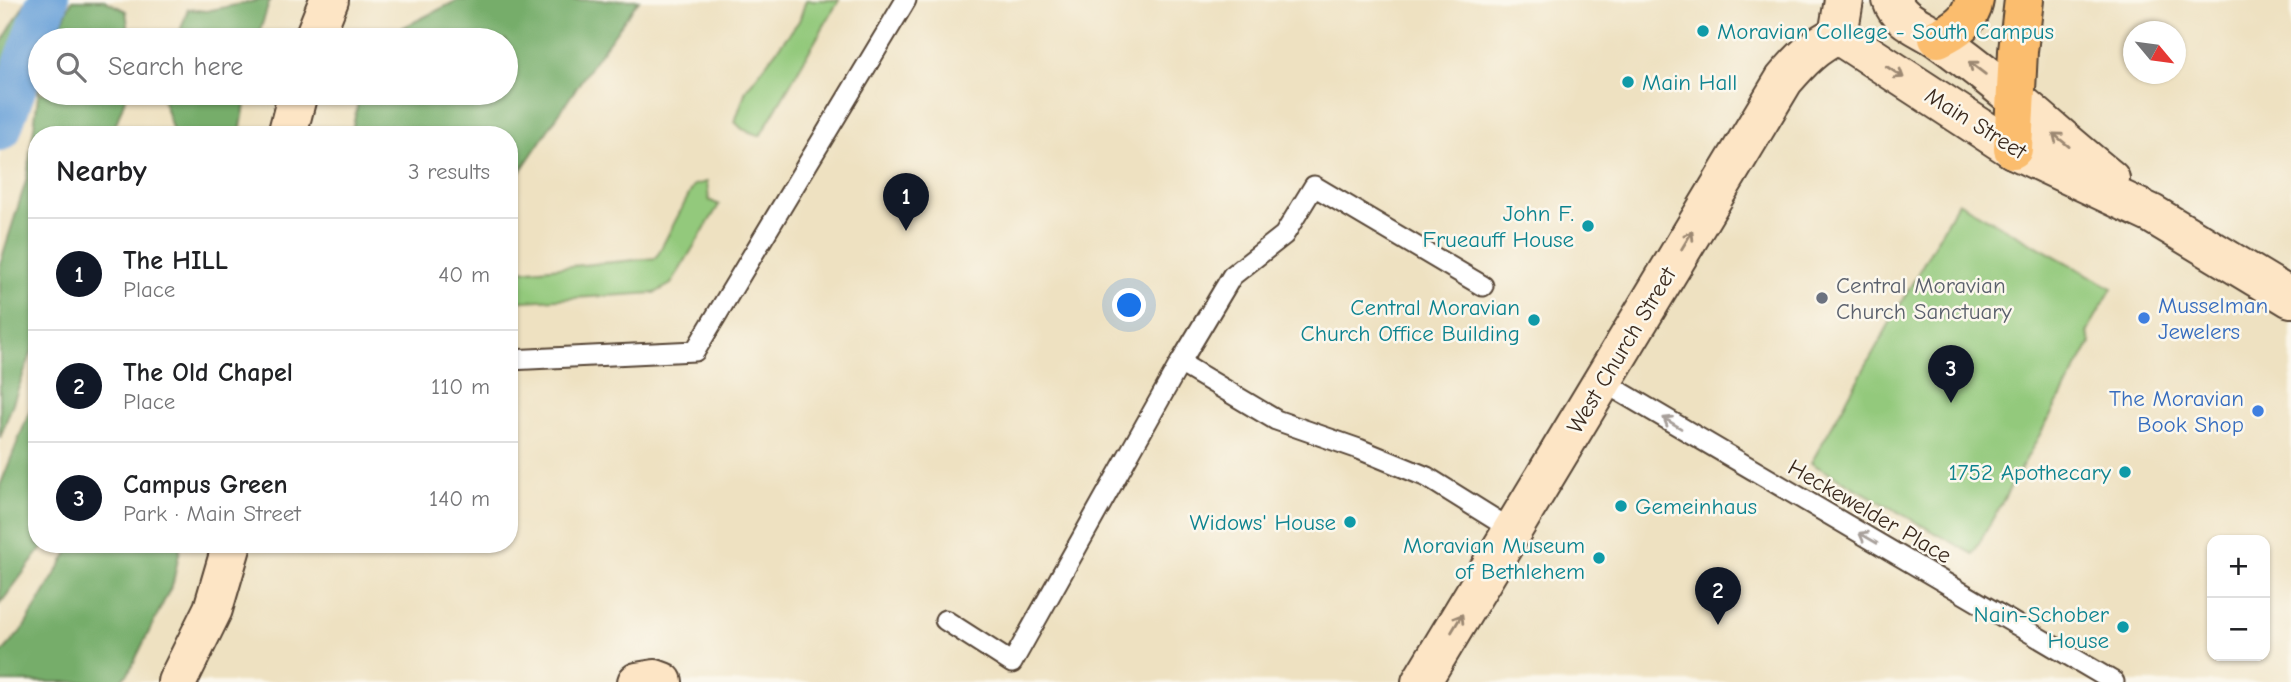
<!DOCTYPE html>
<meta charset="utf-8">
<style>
:root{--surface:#fff;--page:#f6f6f6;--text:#202124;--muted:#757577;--line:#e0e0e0;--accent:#111827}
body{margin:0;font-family:"Comic Neue",sans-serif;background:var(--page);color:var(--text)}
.controls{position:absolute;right:21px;bottom:21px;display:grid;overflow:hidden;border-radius:14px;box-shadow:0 2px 5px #0004}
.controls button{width:63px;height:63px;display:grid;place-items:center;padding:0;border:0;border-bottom:2px solid var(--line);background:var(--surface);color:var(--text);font:35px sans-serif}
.compass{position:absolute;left:2123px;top:21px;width:63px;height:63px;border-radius:50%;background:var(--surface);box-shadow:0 2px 5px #0004;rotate:119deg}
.you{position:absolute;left:1130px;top:306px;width:24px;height:24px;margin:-18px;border:5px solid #fff;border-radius:50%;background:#1a73e8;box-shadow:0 0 0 10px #1a73e833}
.badge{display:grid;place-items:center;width:46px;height:46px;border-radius:50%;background:var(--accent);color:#fff;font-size:23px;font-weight:700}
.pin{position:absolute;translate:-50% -58px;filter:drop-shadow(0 2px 4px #0008)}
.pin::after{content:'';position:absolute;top:37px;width:24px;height:21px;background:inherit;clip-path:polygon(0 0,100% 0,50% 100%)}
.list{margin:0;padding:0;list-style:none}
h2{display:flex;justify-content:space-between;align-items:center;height:91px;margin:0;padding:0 28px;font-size:30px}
h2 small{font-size:23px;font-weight:400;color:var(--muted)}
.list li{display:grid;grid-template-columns:46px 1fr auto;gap:21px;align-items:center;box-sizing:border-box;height:112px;padding:0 28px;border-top:2px solid var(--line)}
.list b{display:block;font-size:26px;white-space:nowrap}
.list p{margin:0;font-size:23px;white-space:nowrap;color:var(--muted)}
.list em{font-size:23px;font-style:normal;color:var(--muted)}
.icon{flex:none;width:38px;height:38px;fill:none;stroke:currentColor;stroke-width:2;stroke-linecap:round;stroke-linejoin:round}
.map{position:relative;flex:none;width:2291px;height:682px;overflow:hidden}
.search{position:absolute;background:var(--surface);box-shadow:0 2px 5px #0004;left:28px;top:28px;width:490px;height:77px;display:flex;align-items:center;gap:18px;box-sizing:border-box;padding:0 24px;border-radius:38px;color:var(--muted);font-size:26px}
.panel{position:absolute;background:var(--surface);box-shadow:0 2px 5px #0004;left:28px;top:126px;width:490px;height:427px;border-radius:28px}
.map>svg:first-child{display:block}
.green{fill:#93c97b;stroke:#677a4c;stroke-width:2}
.forest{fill:#76ad6b;stroke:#586c44;stroke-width:2}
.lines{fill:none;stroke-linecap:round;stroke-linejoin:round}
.canal{stroke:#6ba2d9;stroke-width:42}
.lane-casing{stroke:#564536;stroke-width:23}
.secondary-casing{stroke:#564536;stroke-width:42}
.highway-casing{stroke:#564536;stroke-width:42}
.lane{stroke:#fff;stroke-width:19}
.secondary{stroke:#fde5c5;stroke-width:38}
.highway{stroke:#fbbd6e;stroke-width:38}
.oneway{stroke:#9c8872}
.oneway2{stroke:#a79f9a}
.culture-dot{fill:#0f9aa8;stroke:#fbf7ec;stroke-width:2.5}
.worship-dot{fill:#6b7280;stroke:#fbf7ec;stroke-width:2.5}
.shop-dot{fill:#3f7fe0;stroke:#fbf7ec;stroke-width:2.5}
.labels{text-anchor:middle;stroke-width:5;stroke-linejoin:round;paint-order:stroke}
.culture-label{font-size:23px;fill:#0d838f;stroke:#fbf7ec;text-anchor:end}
.street-label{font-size:23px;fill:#3b2a1e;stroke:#fbf7ec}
.worship-label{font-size:23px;fill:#5b616d;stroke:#fbf7ec;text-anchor:start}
.shop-label{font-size:23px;fill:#366cbe;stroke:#fbf7ec;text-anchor:start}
</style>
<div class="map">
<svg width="2291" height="682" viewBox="0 0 2291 682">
<rect width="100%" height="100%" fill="#fbf7ec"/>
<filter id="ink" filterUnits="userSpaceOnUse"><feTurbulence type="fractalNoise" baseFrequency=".0143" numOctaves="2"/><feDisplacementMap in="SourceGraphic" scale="14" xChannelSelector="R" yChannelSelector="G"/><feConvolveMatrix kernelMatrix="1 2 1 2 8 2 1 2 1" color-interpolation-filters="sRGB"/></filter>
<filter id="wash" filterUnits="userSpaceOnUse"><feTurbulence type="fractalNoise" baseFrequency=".00686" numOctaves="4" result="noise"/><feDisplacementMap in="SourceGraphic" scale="28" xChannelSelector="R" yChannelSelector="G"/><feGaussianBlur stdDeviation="1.57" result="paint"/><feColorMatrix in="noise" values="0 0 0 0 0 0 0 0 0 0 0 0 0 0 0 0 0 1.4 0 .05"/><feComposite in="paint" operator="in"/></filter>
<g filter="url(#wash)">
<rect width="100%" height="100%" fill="#eee1c1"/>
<!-- green -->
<path class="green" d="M 806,0 L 839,0 L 760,136 L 742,129 L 735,122 L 746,90 L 799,21 Z
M 707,182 L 709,200 L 719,205 L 671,284 L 655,293 L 509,302 L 509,272 L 656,258 L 694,185 Z
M 1958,202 L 2112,288 L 2087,332 L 2091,343 L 1973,554 L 1811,463 Z"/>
<!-- forest -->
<path class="forest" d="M 27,0 L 31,0 L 0,76 L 0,45 Z
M 72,0 L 104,0 L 126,11 L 130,40 L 54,40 Z
M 260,0 L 270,0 L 257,40 L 177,40 L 188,9 L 206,11 Z
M 458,0 L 639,0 L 591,66 L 509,188 L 509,135 L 351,135 L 360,93 L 506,93 L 506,40 L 378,40 Z
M 40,82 L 40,93 L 127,93 L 112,135 L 37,135 L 37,338 L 0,438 L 0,264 L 27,178 Z
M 161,93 L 247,93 L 240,133 L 174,135 Z
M 37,393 L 37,544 L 45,544 L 0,604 L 0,486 Z
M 73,544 L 181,544 L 173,583 L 128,674 L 118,682 L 0,682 L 0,655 L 23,629 Z"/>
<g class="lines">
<!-- canal -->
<path class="canal" d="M 0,130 L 48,0"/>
</g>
</g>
<g filter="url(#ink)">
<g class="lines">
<defs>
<path id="lane" d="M 509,360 L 695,351 L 906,0
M 1180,363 L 1276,420 L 1359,449 L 1427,477 L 1512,530
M 1602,381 L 2114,682
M 945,620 L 1012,663 L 1180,363 L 1232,276 L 1284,235 L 1314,186 L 1483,286"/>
<path id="secondary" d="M 1892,0 C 1898,21 1924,28 1940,40 C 2000,82 2053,133 2110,179
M 1838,35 L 2013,149 L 2152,214 L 2291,298
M 1838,35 L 1844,0
M 313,40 L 329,0
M 287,135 L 298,93
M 177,682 L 213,609 L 232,544
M 637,682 L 655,679 L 663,682
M 1421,682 L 1784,80 C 1801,60 1814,46 1838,35"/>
<path id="highway" d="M 1938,38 C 1955,30 1971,20 1974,0
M 2013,149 L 2018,51 L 2024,0"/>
</defs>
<!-- lane casing -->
<use href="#lane" class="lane-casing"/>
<!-- secondary casing -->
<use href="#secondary" class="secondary-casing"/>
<!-- highway casing -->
<use href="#highway" class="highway-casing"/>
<!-- lane -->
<use href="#lane" class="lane"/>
<!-- secondary -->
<use href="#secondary" class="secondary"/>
<!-- highway -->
<use href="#highway" class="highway"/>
</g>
<!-- one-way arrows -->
<defs><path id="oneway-shaft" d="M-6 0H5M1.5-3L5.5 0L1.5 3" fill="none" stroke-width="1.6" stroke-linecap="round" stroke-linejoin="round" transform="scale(1.75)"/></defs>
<g class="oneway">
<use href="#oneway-shaft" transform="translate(1977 68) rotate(-143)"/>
<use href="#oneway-shaft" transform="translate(1895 72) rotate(33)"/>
<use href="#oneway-shaft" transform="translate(2061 140) rotate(-141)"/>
<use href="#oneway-shaft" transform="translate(1687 240) rotate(-59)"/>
<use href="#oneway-shaft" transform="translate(1457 623) rotate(-59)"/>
</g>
<g class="oneway2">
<use href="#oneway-shaft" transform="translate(1672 423) rotate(-149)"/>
<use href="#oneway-shaft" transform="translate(1868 538) rotate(-150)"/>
</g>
</g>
<!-- markers -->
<g class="culture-dot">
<circle cx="1703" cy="31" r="7"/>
<circle cx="1628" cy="82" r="7"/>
<circle cx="1588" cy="226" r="7"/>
<circle cx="1534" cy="320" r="7"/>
<circle cx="2125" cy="472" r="7"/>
<circle cx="1621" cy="506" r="7"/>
<circle cx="1350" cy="522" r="7"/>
<circle cx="1599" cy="558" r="7"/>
<circle cx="2123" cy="627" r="7"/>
</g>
<circle class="worship-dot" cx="1822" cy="298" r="7"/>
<g class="shop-dot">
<circle cx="2144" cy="318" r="7"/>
<circle cx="2258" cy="411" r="7"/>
</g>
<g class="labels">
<!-- culture labels -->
<g class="culture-label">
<text x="1717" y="39" text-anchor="start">Moravian College - South Campus</text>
<text x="1642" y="90" text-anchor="start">Main Hall</text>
<text x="1574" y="221">John F.<tspan x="1574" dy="26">Frueauff House</tspan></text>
<text x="1520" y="315">Central Moravian<tspan x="1520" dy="26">Church Office Building</tspan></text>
<text x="2111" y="480">1752 Apothecary</text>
<text x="1635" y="514" text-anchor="start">Gemeinhaus</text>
<text x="1336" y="530">Widows' House</text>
<text x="1585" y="553">Moravian Museum<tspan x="1585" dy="26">of Bethlehem</tspan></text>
<text x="2109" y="622">Nain-Schober<tspan x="2109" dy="26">House</tspan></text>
</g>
<!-- street labels -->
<g class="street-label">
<text transform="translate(1976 123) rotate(32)" y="8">Main Street</text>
<text transform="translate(1621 350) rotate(-59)" y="8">West Church Street</text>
<text transform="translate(1870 511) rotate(30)" y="8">Heckewelder Place</text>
</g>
<!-- worship labels -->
<g class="worship-label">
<text x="1836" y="293">Central Moravian<tspan x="1836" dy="26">Church Sanctuary</tspan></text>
</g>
<!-- shop labels -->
<g class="shop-label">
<text x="2158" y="313">Musselman<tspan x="2158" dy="26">Jewelers</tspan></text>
<text x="2244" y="406" text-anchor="end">The Moravian<tspan x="2244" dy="26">Book Shop</tspan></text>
</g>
</g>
</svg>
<div class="controls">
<button>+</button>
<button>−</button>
</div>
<svg class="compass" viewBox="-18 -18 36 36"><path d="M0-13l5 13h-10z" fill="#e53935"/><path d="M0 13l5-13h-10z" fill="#757577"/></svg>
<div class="you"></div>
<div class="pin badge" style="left:906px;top:231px">1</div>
<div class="pin badge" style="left:1718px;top:625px">2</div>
<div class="pin badge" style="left:1951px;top:403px">3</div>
<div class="search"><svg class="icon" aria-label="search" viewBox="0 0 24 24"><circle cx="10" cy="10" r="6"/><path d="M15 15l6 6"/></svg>Search here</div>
<section class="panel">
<h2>Nearby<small>3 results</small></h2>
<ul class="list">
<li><span class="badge">1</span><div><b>The HILL</b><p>Place</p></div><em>40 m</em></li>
<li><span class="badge">2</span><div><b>The Old Chapel</b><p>Place</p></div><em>110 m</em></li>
<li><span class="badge">3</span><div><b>Campus Green</b><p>Park · Main Street</p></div><em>140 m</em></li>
</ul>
</section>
</div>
